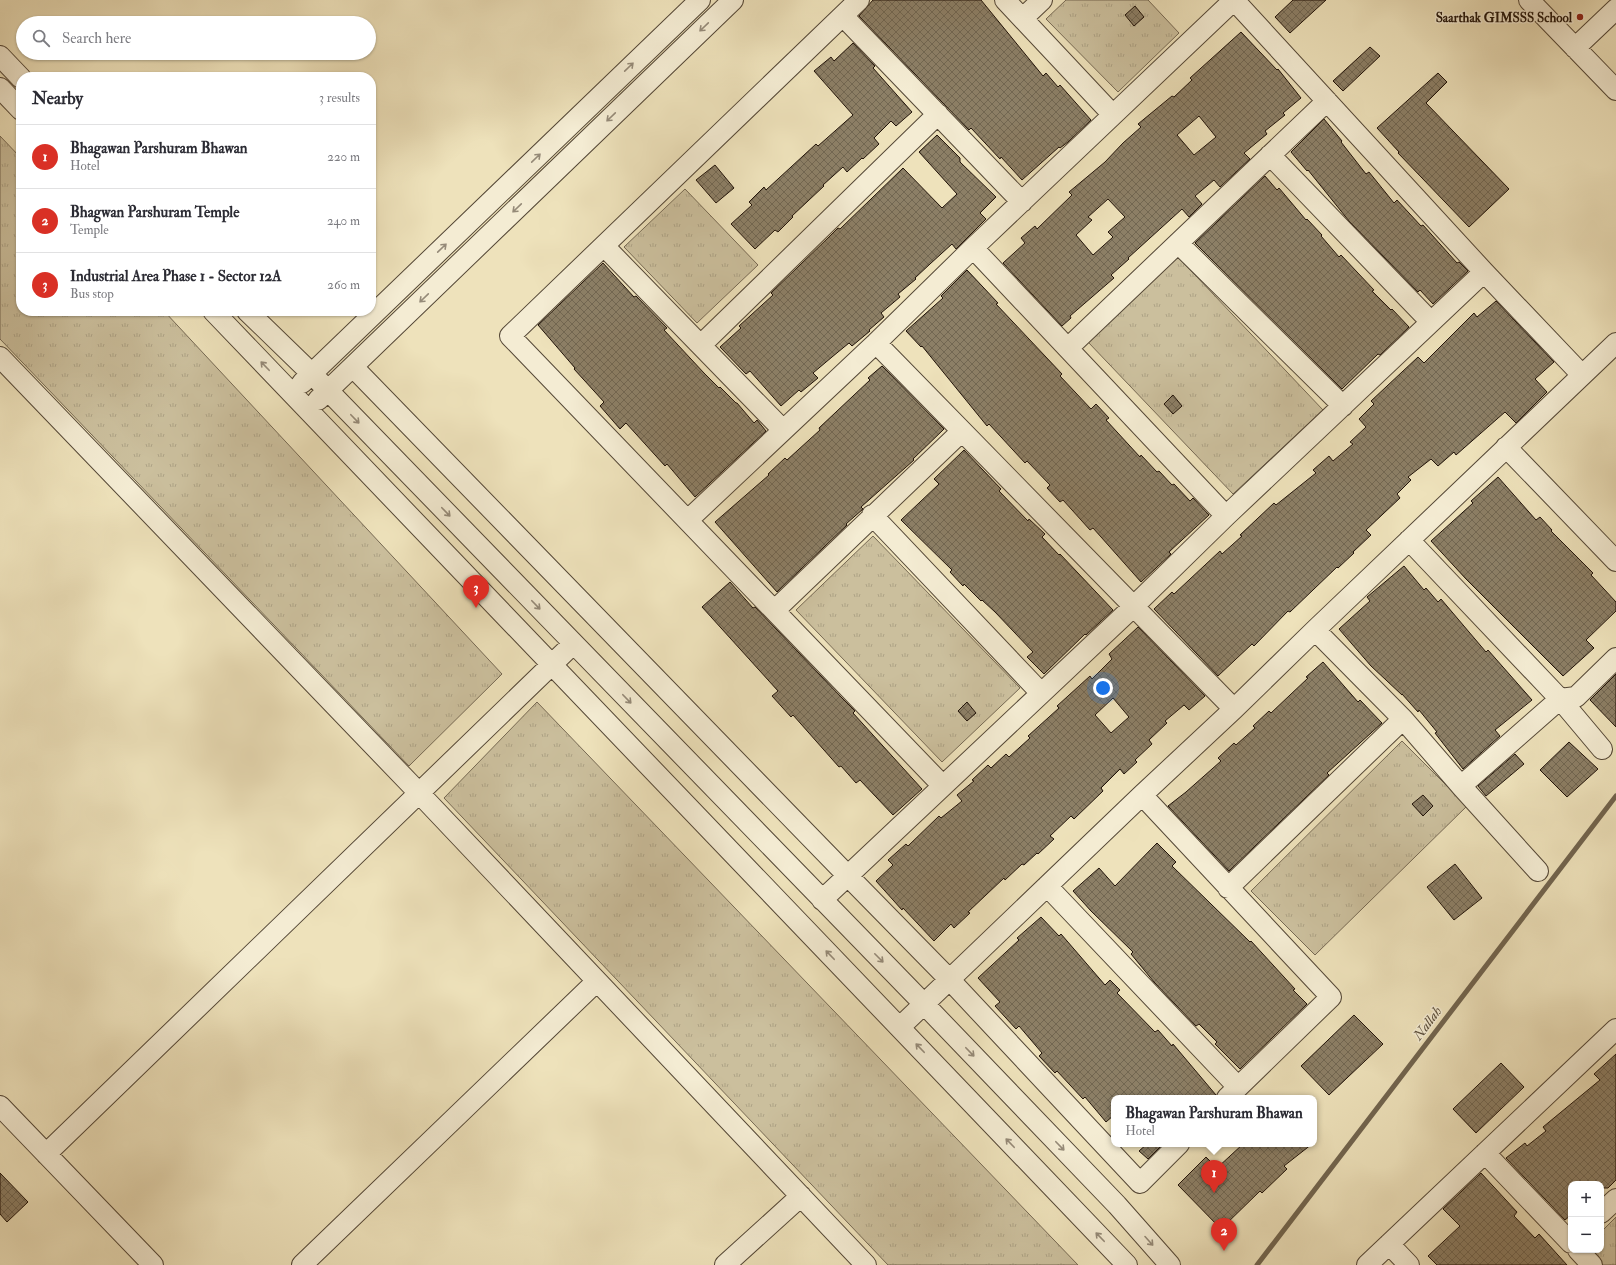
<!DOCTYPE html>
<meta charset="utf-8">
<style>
:root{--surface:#fff;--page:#f2f2f3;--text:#2b2b33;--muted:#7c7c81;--line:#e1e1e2;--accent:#d93025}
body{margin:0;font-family:"IM FELL Double Pica",serif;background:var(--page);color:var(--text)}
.controls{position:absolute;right:12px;bottom:12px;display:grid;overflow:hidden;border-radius:8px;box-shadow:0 1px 3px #0004}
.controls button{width:36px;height:36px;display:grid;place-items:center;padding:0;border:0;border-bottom:1px solid var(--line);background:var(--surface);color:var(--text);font:20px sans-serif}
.you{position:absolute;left:1103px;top:688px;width:14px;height:14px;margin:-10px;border:3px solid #fff;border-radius:50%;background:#1a73e8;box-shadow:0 0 0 6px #1a73e833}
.badge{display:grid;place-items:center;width:26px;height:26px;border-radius:50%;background:var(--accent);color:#fff;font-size:13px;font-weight:700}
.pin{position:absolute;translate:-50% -33px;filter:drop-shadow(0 1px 2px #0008)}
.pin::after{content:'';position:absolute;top:21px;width:14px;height:12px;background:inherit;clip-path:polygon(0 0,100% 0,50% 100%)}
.popup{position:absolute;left:1111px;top:1095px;width:206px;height:52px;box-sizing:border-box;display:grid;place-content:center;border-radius:8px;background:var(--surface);filter:drop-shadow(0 1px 3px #0005);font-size:13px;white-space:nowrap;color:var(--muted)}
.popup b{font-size:15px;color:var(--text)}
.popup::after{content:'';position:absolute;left:50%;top:100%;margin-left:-8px;border:8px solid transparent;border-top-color:var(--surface)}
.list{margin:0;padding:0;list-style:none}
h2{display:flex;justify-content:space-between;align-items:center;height:52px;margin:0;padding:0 16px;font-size:17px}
h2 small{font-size:13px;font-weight:400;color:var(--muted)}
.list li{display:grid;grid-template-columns:26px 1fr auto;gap:12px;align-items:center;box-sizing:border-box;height:64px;padding:0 16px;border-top:1px solid var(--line)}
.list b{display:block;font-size:15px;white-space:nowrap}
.list p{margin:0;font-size:13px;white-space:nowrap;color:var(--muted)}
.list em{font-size:13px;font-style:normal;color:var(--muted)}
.icon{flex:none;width:22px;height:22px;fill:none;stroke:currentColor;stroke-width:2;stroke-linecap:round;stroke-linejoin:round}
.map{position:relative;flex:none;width:1616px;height:1265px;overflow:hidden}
.search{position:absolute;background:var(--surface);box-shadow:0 1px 3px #0004;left:16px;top:16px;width:360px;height:44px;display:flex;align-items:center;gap:10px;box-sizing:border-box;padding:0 14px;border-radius:22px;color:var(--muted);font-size:15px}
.panel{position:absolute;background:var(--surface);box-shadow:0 1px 3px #0004;left:16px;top:72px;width:360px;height:244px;border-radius:16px}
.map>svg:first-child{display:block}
.park{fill:url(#park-tufts);stroke:#766953}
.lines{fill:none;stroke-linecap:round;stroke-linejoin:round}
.stream{stroke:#72654f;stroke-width:5}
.building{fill:url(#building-cross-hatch);stroke:#211309;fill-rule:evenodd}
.minor-casing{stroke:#544736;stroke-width:22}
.minor{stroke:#f4ecd3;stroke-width:20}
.oneway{stroke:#958a78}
.poi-dot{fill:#8f2418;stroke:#f4ecd3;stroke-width:1.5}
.labels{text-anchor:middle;stroke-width:3;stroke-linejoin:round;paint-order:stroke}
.poi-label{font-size:13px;font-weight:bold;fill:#211309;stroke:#f4ecd3;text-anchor:end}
.water-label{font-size:14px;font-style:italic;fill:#5e513e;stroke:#f4ecd3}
</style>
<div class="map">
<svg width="1616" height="1265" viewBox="0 0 1616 1265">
<defs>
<pattern id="park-tufts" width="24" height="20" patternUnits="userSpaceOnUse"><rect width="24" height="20" fill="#cbbf9d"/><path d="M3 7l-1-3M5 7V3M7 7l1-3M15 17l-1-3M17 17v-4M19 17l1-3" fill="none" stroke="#aea386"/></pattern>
<pattern id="building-cross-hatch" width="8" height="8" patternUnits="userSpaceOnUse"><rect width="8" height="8" fill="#8c7f66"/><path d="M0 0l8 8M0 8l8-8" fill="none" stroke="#726752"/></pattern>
</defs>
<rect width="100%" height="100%" fill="#eee2bb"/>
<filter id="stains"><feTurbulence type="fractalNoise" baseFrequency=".005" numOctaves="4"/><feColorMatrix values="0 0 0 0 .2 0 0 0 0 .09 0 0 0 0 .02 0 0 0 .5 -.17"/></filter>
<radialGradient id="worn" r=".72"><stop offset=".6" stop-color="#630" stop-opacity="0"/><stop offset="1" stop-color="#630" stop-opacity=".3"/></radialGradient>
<!-- park -->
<path class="park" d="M 1066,0 L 1148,0 L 1179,33 L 1118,92 L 1046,19 Z
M 0,136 L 21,158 L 21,311 L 164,311 L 502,674 L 409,766 L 0,339 Z
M 685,189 L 758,265 L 697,323 L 624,247 Z
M 1178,257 L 1323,410 L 1233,494 L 1088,342 Z
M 873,536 L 1020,688 L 942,762 L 796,610 Z
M 537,702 L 1078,1265 L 888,1265 L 444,798 Z
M 1402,741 L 1467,806 L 1315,955 L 1251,891 Z
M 1616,1217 L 1616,1265 L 1603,1265 L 1589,1250 L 1601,1250 L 1601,1232 Z"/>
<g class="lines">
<!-- stream -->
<path class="stream" d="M 1257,1265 L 1616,796"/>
</g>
<!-- building -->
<path class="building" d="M 873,0 L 981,0 L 1043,76 L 1046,73 L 1058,87 L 1060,85 L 1091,120 L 1068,142 L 1060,148 L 1059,147 L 1022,180 L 1001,157 L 1000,159 L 971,128 L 969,130 L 859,16 Z
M 1293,0 L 1326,0 L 1290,33 L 1275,17 Z
M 1135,6 L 1144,17 L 1134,26 L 1125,15 Z
M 1241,32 L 1277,70 L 1278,69 L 1301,98 L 1283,113 L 1285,115 L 1265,131 L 1267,134 L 1244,153 L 1250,159 L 1220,187 L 1214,180 L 1195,196 L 1202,204 L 1189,217 L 1182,209 L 1128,258 L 1129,259 L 1111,275 L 1114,278 L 1070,316 L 1071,318 L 1062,326 L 1003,263 L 1025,243 L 1021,238 L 1035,226 L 1037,229 L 1072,195 L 1069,192 L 1105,162 L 1123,143 L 1141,127 L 1138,124 L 1172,96 L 1174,97 L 1192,80 L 1190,78 ZM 1199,116 L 1216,137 L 1194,155 L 1177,135 ZM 1108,199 L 1125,217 L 1108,232 L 1113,237 L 1093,255 L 1076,235 L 1092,220 L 1088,217 Z
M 853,43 L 875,66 L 873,68 L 912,112 L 896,126 L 891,121 L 874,138 L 879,144 L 863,159 L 862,158 L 847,172 L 843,167 L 823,185 L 824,186 L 792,216 L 793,217 L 778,232 L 775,230 L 755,249 L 731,224 L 752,205 L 749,202 L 764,187 L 766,190 L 816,144 L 818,146 L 853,115 L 814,71 L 831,57 L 834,61 Z
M 1370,47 L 1380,56 L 1343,91 L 1333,81 Z
M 1438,73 L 1447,82 L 1426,103 L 1509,189 L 1469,227 L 1398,153 L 1399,152 L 1377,128 Z
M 1324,119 L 1342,141 L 1341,142 L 1366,174 L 1369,172 L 1394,203 L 1397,200 L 1421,226 L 1423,225 L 1457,263 L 1459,262 L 1468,271 L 1433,304 L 1420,290 L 1418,292 L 1349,221 L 1308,170 L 1307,171 L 1291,152 Z
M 937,135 L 960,158 L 960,162 L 996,197 L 980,213 L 986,219 L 956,249 L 952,244 L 930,264 L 915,278 L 916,279 L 898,294 L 900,297 L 881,313 L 884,317 L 869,330 L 870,331 L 852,346 L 849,343 L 832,357 L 813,373 L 818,378 L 801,392 L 799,390 L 781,406 L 750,371 L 746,374 L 720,347 L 741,328 L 739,326 L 773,295 L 771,293 L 829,237 L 838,228 L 840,229 L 903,168 L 942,208 L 957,194 L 919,152 Z
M 715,165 L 734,188 L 716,203 L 696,180 Z
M 1265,176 L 1277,190 L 1279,188 L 1306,220 L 1307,219 L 1322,235 L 1321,236 L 1339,257 L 1341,255 L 1374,290 L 1372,291 L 1391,310 L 1392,309 L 1409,327 L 1380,355 L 1378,354 L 1342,389 L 1195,243 Z
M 603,263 L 634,297 L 636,296 L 667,328 L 664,330 L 704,373 L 719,388 L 720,387 L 736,403 L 737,403 L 754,423 L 757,420 L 766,431 L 695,497 L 667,464 L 665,466 L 626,423 L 620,429 L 600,406 L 604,402 L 574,369 L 575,368 L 538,325 Z
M 967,270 L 998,303 L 996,304 L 1062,374 L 1060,376 L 1091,409 L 1096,404 L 1109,418 L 1106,420 L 1140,457 L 1141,455 L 1157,472 L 1159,471 L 1172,485 L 1174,484 L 1190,501 L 1193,498 L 1209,515 L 1169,552 L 1171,554 L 1141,582 L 1093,528 L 1090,530 L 1063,500 L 1060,502 L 1047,488 L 1050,485 L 1027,461 L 1025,463 L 989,424 L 987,426 L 922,346 L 921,347 L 906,331 L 943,298 L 941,296 Z
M 1496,301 L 1554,362 L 1535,379 L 1547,392 L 1516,423 L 1505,412 L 1456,455 L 1454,452 L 1438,466 L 1431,459 L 1408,477 L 1411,480 L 1397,494 L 1400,498 L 1366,530 L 1371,535 L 1353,552 L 1354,553 L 1338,568 L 1337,567 L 1290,612 L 1288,611 L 1254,646 L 1252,644 L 1218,676 L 1154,609 L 1172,592 L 1174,594 L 1220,551 L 1222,554 L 1242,536 L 1240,535 L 1274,503 L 1276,505 L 1316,473 L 1313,470 L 1329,456 L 1333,461 L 1353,444 L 1350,442 L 1366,427 L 1359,419 L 1374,404 L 1371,401 L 1418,357 L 1424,363 L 1474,313 L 1477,317 Z
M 882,366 L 944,429 L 913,459 L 914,460 L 861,507 L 863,509 L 846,524 L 847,525 L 777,592 L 715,522 L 769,475 L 768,474 L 785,458 L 787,460 L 820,430 L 819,428 L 870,380 L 868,378 Z
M 1173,395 L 1182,406 L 1173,414 L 1164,404 Z
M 964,450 L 1001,489 L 999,491 L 1028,521 L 1029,519 L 1045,534 L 1042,537 L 1059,555 L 1060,554 L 1113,610 L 1086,635 L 1085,634 L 1044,674 L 1027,657 L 1033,652 L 995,612 L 982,600 L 981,601 L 964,584 L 963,586 L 950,572 L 952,570 L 901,520 L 939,484 L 934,479 Z
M 1498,477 L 1536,520 L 1540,517 L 1552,530 L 1551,531 L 1593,573 L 1591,575 L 1616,602 L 1616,611 L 1586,640 L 1594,648 L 1563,676 L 1466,579 L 1431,541 L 1473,503 L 1471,501 Z
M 1404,566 L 1424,590 L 1426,588 L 1438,602 L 1441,599 L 1486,652 L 1488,650 L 1532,700 L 1495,730 L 1500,736 L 1463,769 L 1435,733 L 1437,732 L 1419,710 L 1418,712 L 1402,694 L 1402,695 L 1371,666 L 1339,629 L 1370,601 L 1367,597 Z
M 730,582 L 753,608 L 755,607 L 842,698 L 855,711 L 853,713 L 922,789 L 893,815 L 860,780 L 856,783 L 841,766 L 839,767 L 793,715 L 791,717 L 772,696 L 778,691 L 702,607 Z
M 1138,627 L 1205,696 L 1189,710 L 1184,705 L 1165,721 L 1167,723 L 1149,740 L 1152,744 L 1135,760 L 1137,762 L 1124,774 L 1120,769 L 1101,788 L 1103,791 L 1074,819 L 1071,816 L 1050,836 L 1054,839 L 1038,854 L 1037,853 L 1024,865 L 1022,864 L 1005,880 L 1004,878 L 968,912 L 970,913 L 954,928 L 951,924 L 934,941 L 903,908 L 902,910 L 876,881 L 893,865 L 888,860 L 906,844 L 908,846 L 939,816 L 941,818 L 962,801 L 957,795 L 974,781 L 972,780 L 988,765 L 991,768 L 1006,754 L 1009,757 L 1030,738 L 1028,736 L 1059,708 L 1057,706 L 1090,676 L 1092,679 L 1112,659 L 1109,654 ZM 1113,698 L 1129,717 L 1111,733 L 1095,715 Z
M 1323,662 L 1358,702 L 1360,700 L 1382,723 L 1327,773 L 1329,775 L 1229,871 L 1168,806 L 1186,792 L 1221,761 L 1218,758 L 1234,743 L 1236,745 L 1255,728 L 1253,726 L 1269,711 L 1271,713 L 1290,695 L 1308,678 L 1306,677 Z
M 1616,674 L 1616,727 L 1590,700 Z
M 967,702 L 976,713 L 967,721 L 958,711 Z
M 1569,742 L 1598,769 L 1567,797 L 1540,770 Z
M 1515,754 L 1524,764 L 1486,796 L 1478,786 Z
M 1423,795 L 1433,806 L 1423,816 L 1412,804 Z
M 1157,843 L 1176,862 L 1172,866 L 1250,942 L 1251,941 L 1295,989 L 1293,990 L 1307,1004 L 1240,1069 L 1215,1044 L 1217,1042 L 1199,1024 L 1196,1026 L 1154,982 L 1131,954 L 1133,952 L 1091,911 L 1073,891 L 1099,868 L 1115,886 Z
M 1455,864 L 1482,898 L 1454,920 L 1427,887 Z
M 1041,917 L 1059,936 L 1061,934 L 1105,985 L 1110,980 L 1120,990 L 1117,993 L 1155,1032 L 1158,1030 L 1172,1046 L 1173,1044 L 1216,1095 L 1216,1098 L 1114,1098 L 1114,1115 L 1106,1122 L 1085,1097 L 1083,1099 L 1057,1071 L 1055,1073 L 1039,1056 L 1042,1053 L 1019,1026 L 1016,1029 L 995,1006 L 1000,1002 L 978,978 L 1019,940 L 1017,938 Z
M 1354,1015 L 1383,1044 L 1329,1095 L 1301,1066 Z
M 1616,1054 L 1616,1180 L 1608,1188 L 1603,1188 L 1601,1184 L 1571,1184 L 1571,1215 L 1565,1220 L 1506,1158 L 1525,1143 L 1527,1146 L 1546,1131 L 1543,1127 L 1600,1080 L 1594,1074 Z
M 1501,1063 L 1524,1087 L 1476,1133 L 1453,1109 Z
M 1147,1144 L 1163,1144 L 1148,1159 L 1139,1151 Z
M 1243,1144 L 1312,1144 L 1284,1166 L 1287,1169 L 1262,1193 L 1260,1191 L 1221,1229 L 1178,1185 L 1206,1157 L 1217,1168 Z
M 0,1173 L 28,1202 L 7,1222 L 0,1214 Z
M 1481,1173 L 1517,1212 L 1514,1216 L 1535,1238 L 1539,1234 L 1567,1265 L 1437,1265 L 1428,1256 L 1460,1226 L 1443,1209 Z"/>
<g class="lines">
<defs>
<path id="minor" d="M 859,0 L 510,336 L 943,786
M 1005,0 L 1113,115
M 1234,0 L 1484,272 L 1582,375
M 1529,0 L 1616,90
M 843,16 L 1022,202
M 1023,18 L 1042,0
M 1575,48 L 1616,9
M 0,56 L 21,78
M 0,88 L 21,110
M 1270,155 L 1431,322
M 1178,243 L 1343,406
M 604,246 L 783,430
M 973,248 L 1226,516
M 213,311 L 1127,1265
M 247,311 L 311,373 L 924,1004 L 1117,1205 L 1170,1265
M 876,343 L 1234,709
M 701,345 L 938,114
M 1068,348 L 1327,101
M 0,357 L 419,793 L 866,1265
M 353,367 L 848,876 L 949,979 L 1140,1183 L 1179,1144
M 302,383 L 700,0
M 318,400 L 733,0
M 1506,447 L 1616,561
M 872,515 L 1041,693
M 688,520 L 876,343 L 973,248 L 1234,0
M 775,610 L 962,431
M 1315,630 L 1403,719 L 1461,786 L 1560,699 L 1409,540
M 1602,749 L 1560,699 L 1576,697 L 1616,658
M 1461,786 L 1538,871
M 1142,795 L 1331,997 L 1227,1098
M 1047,886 L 1238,1087
M 1228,888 L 1403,719
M 822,900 L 1133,607 L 1226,516 L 1484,272
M 900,1027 L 1142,795 L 1234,709 L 1315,630 L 1616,343
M 0,1106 L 153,1265
M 1485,1153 L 1571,1243
M 46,1154 L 573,644
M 1601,1213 L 1616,1199
M 1389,1244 L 1409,1265
M 1578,1250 L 1592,1265
M 302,1265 L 597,981
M 725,1265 L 801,1196
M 1367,1265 L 1616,1029"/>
</defs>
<!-- minor casing -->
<use href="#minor" class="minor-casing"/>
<!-- minor -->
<use href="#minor" class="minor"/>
</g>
<!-- one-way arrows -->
<defs><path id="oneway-shaft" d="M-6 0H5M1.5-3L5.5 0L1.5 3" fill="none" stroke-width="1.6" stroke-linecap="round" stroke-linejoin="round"/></defs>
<g class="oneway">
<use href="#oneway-shaft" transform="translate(704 27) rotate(136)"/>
<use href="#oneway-shaft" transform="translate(629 67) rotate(-44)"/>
<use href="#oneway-shaft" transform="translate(611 117) rotate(136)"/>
<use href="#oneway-shaft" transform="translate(536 158) rotate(-44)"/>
<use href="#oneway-shaft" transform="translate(517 208) rotate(136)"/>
<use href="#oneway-shaft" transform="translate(442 248) rotate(-44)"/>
<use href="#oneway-shaft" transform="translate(424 298) rotate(136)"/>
<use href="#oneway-shaft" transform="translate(265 366) rotate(-134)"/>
<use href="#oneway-shaft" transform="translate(355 419) rotate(46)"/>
<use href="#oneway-shaft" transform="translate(446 512) rotate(46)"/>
<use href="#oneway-shaft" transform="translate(536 605) rotate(46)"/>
<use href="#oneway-shaft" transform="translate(627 699) rotate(46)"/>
<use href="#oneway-shaft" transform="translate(830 955) rotate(-134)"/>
<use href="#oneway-shaft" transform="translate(879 958) rotate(45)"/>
<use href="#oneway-shaft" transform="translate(920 1048) rotate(-134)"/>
<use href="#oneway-shaft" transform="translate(970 1052) rotate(46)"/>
<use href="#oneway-shaft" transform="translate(1010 1143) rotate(-134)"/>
<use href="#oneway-shaft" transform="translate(1060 1146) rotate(46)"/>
<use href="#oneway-shaft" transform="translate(1100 1237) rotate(-134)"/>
<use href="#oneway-shaft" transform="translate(1149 1241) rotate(48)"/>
</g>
<!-- markers -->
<circle class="poi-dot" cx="1580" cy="17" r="4"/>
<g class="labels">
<!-- poi labels -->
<g class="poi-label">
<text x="1572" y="22">Saarthak GIMSSS School</text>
</g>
<!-- water labels -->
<g class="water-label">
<text transform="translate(1427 1023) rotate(-53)" y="5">Nallah</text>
</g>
</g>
<rect width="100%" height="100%" filter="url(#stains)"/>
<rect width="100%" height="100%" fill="url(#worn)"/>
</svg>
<div class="controls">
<button>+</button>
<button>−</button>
</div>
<div class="you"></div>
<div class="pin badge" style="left:1214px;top:1193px">1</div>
<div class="popup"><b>Bhagawan Parshuram Bhawan</b>Hotel</div>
<div class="pin badge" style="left:1224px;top:1251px">2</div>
<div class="pin badge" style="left:476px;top:608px">3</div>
<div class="search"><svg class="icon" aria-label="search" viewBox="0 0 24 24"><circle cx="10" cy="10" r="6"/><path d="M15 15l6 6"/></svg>Search here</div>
<section class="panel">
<h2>Nearby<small>3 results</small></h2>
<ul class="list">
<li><span class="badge">1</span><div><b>Bhagawan Parshuram Bhawan</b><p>Hotel</p></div><em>220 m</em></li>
<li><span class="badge">2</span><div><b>Bhagwan Parshuram Temple</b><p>Temple</p></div><em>240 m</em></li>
<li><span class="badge">3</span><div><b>Industrial Area Phase 1 - Sector 12A</b><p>Bus stop</p></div><em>260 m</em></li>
</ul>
</section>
</div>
